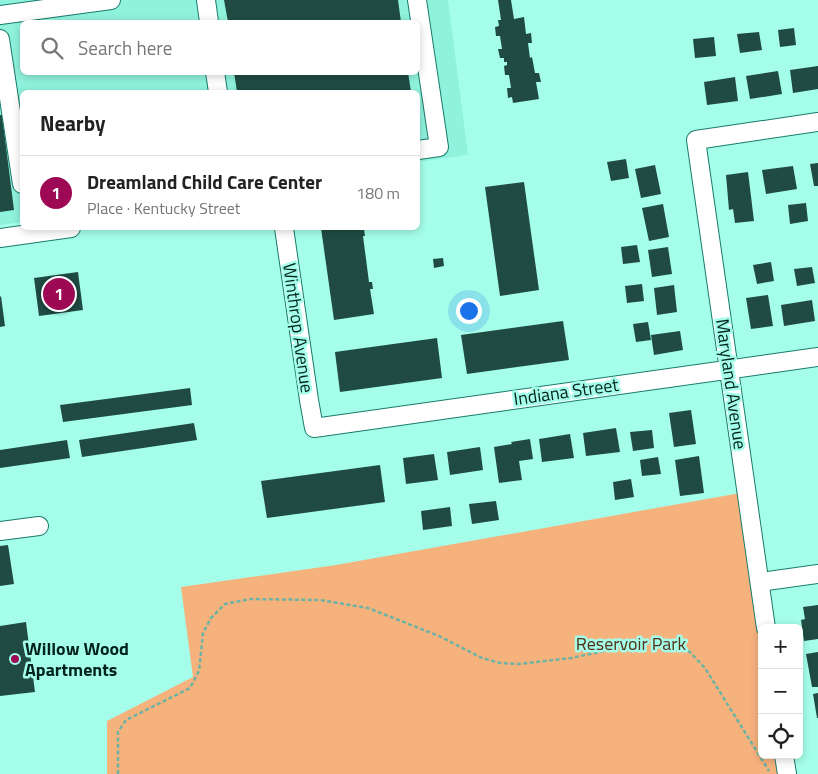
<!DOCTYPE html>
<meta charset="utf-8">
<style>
:root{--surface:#fff;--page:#f2f2f2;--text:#222;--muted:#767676;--line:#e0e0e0;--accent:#9d0955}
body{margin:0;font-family:"Titillium Web",sans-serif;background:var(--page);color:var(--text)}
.controls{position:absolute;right:15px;bottom:15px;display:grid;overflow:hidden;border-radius:8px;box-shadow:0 2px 8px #0003}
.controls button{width:45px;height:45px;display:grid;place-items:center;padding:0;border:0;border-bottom:1px solid var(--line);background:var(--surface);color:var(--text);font:25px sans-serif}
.you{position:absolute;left:468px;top:310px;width:18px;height:18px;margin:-12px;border:4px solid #fff;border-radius:50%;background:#1a73e8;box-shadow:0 0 0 8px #1a73e833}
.badge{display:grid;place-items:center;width:32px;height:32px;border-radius:50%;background:var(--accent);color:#fff;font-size:16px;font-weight:700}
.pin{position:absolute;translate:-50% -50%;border:2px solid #fff;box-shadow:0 1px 5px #0006}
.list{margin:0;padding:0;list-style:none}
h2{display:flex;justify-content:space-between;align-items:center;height:65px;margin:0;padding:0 20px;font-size:21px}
h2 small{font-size:16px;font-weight:400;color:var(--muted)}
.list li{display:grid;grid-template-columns:32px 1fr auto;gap:15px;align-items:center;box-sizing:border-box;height:75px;padding:0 20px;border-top:1px solid var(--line)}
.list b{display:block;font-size:19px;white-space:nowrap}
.list p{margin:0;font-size:16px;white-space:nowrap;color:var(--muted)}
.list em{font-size:16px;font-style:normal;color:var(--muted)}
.icon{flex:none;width:28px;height:28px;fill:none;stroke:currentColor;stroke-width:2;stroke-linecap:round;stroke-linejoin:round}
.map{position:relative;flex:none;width:818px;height:774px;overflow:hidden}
.search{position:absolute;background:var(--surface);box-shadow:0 2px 8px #0003;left:20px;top:20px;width:400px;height:55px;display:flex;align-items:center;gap:12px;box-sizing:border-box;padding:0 18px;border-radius:8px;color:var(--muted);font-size:19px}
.panel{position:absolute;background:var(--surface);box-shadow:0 2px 8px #0003;left:20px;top:90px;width:400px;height:140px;border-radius:8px}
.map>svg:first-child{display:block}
.built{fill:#8ff2dc;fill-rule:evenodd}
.green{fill:#f6b27d}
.building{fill:#1f4b42}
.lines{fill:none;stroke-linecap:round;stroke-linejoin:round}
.minor-casing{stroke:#197b6b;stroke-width:20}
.path{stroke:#6cb3a3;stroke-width:2.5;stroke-dasharray:4 2.5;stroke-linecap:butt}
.minor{stroke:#fff;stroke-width:18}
.poi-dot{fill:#9d0955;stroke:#a5feea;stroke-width:2}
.labels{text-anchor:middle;stroke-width:5;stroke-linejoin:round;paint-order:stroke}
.street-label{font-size:18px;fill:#00231c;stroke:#a5feea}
.park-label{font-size:18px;fill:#523115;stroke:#a5feea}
.poi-label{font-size:18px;font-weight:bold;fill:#00231c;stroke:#a5feea;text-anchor:start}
</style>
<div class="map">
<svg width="818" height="774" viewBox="0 0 818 774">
<rect width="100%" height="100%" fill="#a5feea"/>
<!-- built -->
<path class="built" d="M 0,0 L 448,0 L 468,155 L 418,162 L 418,92 L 22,92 L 22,222 L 0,225 ZM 22,22 L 418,22 L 418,72 L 22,72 Z"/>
<!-- green -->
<path class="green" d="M 746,492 L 762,628 L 762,755 L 784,755 L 787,774 L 107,774 L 107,721 L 193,677 L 181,587 L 336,565 Z"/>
<!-- building -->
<path class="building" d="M 224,0 L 398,0 L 401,22 L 228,22 Z
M 498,0 L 511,0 L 514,19 L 524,17 L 526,34 L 531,33 L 532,43 L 528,43 L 530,58 L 532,57 L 535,73 L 539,73 L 541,82 L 536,82 L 539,99 L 513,103 L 512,97 L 508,98 L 507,88 L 511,88 L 509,75 L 505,75 L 504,66 L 507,65 L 507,62 L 504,62 L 504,58 L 500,58 L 498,49 L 502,49 L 500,36 L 496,36 L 495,27 L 499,26 L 498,20 L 501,20 Z
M 794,28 L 796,45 L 780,47 L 778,30 Z
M 759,32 L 762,50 L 740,53 L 737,34 Z
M 714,37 L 716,56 L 695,58 L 693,39 Z
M 818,66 L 818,89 L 793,93 L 790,70 Z
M 778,71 L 782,94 L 750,99 L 746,76 Z
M 234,72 L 408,72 L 411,92 L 237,92 Z
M 735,77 L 738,101 L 707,105 L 704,82 Z
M 0,115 L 2,115 L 14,210 L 0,212 Z
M 626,159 L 629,178 L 611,181 L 607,162 Z
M 818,163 L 818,186 L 814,186 L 810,164 Z
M 655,165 L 661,194 L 641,198 L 635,169 Z
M 793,166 L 797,189 L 766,194 L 762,170 Z
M 748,172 L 754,221 L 735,223 L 733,209 L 729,210 L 726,175 Z
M 524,182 L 539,290 L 500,296 L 485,187 Z
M 806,203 L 808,221 L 790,224 L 788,205 Z
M 663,204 L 669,237 L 649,241 L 642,208 Z
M 321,228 L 362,228 L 362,230 L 364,229 L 365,236 L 363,236 L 369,282 L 372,282 L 373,289 L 370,289 L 374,314 L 334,320 Z
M 637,245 L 640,262 L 623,264 L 621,247 Z
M 668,247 L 672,274 L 652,277 L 648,250 Z
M 443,258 L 444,266 L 434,268 L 433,259 Z
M 771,262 L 774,281 L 757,284 L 753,265 Z
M 812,267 L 815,283 L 797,286 L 794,269 Z
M 78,272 L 83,310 L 39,316 L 34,278 Z
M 642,284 L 644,301 L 627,303 L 625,286 Z
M 674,285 L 677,312 L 657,315 L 654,288 Z
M 768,295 L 773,326 L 751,329 L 746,298 Z
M 1,296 L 5,326 L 0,327 L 0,297 Z
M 812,300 L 815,321 L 784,326 L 781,305 Z
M 563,321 L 569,360 L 467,374 L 461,335 Z
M 648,322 L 651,340 L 636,342 L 633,324 Z
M 680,331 L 683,350 L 654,355 L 651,335 Z
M 437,338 L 442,378 L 340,392 L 335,352 Z
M 190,388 L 192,405 L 63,422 L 60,405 Z
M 691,410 L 696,444 L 674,447 L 669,413 Z
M 194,423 L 197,440 L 82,457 L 79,440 Z
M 616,428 L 620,452 L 586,456 L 583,433 Z
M 652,430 L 654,448 L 633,451 L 630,432 Z
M 570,434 L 574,458 L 542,462 L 539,439 Z
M 530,439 L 533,459 L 519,461 L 522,480 L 499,483 L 494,447 L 512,444 L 511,442 Z
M 67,440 L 70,458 L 0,468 L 0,450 Z
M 480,447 L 483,470 L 450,475 L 447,452 Z
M 434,454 L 438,480 L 406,484 L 403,458 Z
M 699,456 L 704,493 L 680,496 L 675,460 Z
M 658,457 L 661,474 L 642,476 L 640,460 Z
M 380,465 L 385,502 L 267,518 L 261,481 Z
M 631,479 L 634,497 L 615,500 L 613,482 Z
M 496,501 L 499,520 L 472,524 L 469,504 Z
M 450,507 L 452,526 L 423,530 L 421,511 Z
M 8,545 L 14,584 L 0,586 L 0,546 Z
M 818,605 L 818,639 L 804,641 L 801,620 L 805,619 L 803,607 Z
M 26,622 L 35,692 L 0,696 L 0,626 Z
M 818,652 L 818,687 L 812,687 L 806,654 Z
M 818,693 L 818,718 L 817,718 L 813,694 Z"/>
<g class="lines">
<defs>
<path id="minor" d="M 206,0 L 209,22
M 417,0 L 439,147 L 418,150
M 0,15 L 111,0
M 0,39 L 22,184
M 215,72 L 218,92
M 284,228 L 309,400 L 314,428 L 818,357
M 0,238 L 71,228
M 0,531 L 39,526
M 760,582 L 818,574
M 766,628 L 696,140 L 818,122
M 784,755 L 787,774"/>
</defs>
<!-- minor casing -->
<use href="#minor" class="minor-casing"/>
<!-- path -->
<path class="path" d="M 118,774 L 118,732 L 126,720 L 190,688 L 199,671 L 203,633 L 211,618 L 225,604 L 251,599 L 320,600 L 368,608 L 439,636 L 482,658 L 500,663 L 518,664 L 571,658 L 638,644 L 660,642 L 684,646 L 705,668 L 769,771"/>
<!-- minor -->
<use href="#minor" class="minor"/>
</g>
<!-- markers -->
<circle class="poi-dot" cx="15" cy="659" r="5"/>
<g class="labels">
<!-- street labels -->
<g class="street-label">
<text transform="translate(298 328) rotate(82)" y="6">Winthrop Avenue</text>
<text transform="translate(731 384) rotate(82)" y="6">Maryland Avenue</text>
<text transform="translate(566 392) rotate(-8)" y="6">Indiana Street</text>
</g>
<!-- park labels -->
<g class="park-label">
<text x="631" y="650">Reservoir Park</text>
</g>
<!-- poi labels -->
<g class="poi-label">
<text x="25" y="655">Willow Wood<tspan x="25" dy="21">Apartments</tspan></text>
</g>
</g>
</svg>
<div class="controls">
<button>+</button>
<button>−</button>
<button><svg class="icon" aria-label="locate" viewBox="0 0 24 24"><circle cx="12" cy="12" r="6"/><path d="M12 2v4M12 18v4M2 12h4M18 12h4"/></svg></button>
</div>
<div class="you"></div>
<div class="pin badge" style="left:59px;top:294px">1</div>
<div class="search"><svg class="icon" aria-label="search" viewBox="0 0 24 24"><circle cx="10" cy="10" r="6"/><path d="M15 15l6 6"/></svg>Search here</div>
<section class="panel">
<h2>Nearby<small></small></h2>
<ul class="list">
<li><span class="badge">1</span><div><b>Dreamland Child Care Center</b><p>Place · Kentucky Street</p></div><em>180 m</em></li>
</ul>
</section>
</div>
